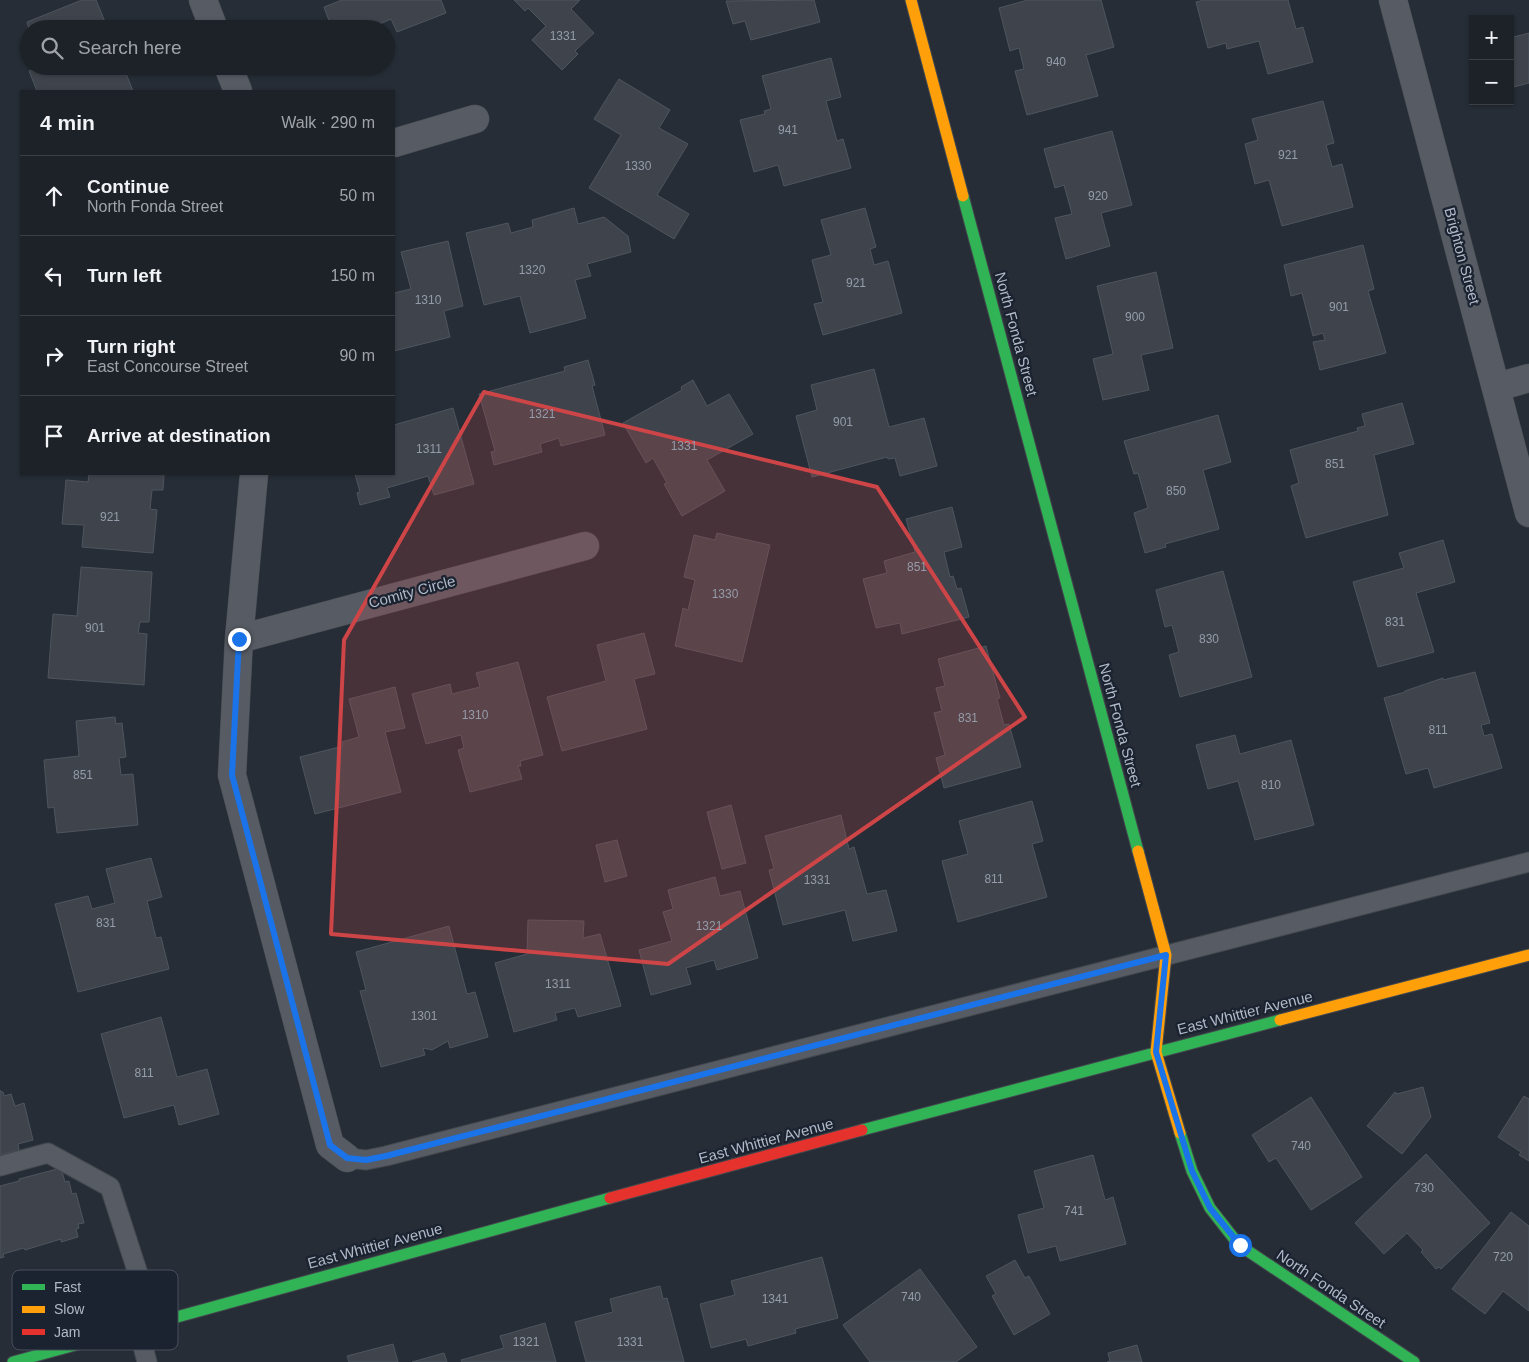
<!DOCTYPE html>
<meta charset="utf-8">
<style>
:root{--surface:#1d2228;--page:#2a2f34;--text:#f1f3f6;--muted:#a0a4a8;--line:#3b3f45}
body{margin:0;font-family:Helvetica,sans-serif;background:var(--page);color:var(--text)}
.controls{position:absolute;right:15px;top:15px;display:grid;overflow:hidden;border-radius:0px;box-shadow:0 1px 4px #0004}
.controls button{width:45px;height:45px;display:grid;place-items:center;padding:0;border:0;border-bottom:1px solid var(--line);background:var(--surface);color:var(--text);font:25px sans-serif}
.stop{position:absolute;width:15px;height:15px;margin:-11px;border:4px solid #1a73e8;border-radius:50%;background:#fff}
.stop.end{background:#1a73e8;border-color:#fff;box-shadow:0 1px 5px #0008}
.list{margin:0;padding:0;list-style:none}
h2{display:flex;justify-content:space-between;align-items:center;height:65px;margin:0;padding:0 20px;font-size:21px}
h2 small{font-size:16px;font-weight:400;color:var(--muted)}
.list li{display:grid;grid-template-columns:32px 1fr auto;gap:15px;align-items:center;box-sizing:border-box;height:80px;padding:0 20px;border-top:1px solid var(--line)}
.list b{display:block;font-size:19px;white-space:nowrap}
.list p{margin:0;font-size:16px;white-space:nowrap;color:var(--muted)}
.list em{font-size:16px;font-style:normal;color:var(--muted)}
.icon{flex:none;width:28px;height:28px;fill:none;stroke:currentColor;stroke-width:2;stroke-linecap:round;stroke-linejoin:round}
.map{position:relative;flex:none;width:1529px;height:1362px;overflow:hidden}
.search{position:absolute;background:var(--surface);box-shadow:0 1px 4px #0004;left:20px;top:20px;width:375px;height:55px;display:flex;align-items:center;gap:12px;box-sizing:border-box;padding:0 18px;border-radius:28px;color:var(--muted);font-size:19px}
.panel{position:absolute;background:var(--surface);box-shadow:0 1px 4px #0004;left:20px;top:90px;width:375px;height:385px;border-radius:0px}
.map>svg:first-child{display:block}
.building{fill:#3f444c;stroke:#4f555e}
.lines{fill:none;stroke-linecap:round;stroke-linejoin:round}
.lane-casing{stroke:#43484f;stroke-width:21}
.street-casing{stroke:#43484f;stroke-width:29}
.fast-casing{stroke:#43484f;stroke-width:13}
.slow-casing{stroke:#43484f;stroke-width:13}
.jam-casing{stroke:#43484f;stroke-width:13}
.lane{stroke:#575c64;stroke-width:19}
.street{stroke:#575c64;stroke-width:28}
.fast{stroke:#30b455;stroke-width:11}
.slow{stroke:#ff9f0a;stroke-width:11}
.jam{stroke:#e5322d;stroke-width:11}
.route{stroke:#1a73e8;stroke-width:6}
.marked{fill:#ce4548;fill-opacity:0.2;stroke:#ce4548;stroke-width:4;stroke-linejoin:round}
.labels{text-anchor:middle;stroke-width:4.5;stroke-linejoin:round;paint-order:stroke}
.number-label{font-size:12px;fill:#949ca9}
.street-label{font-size:15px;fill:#b0b9c8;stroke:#1b2331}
.key{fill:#1b2331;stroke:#48505e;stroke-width:1}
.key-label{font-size:14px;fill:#b0b9c8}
</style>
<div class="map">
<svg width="1529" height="1362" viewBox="0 0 1529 1362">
<rect width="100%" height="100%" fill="#272d36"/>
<!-- building -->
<path class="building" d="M 82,0 L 96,0 L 108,29 L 29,29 L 27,22 Z
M 342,0 L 441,0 L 446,13 L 397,32 L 391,19 L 375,26 L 376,29 L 332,29 L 324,7 Z
M 514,0 L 580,0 L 571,9 L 594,33 L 575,51 L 578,54 L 562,70 L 532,40 L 546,26 L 528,8 L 525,11 Z
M 814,0 L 820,22 L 751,40 L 745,21 L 733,24 L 726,1 Z
M 1028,0 L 1101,0 L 1114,47 L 1086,55 L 1098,96 L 1027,115 L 1015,71 L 1024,69 L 1019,48 L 1010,51 L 999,8 Z
M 1204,0 L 1288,0 L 1296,29 L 1303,27 L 1313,62 L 1268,74 L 1259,41 L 1227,49 L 1226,43 L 1208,48 L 1196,2 Z
M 1529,33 L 1529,83 L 1510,88 L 1510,38 Z
M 831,58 L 841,97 L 826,101 L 837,141 L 843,139 L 851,168 L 784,186 L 778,165 L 754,172 L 740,120 L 765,114 L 764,111 L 771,109 L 762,76 Z
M 35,66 L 123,66 L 133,91 L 37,91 L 29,71 L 36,68 Z
M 619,79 L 670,110 L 659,128 L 688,144 L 657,195 L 689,214 L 674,239 L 589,188 L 621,135 L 594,119 Z
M 1323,101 L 1334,143 L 1326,145 L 1332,167 L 1342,164 L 1353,207 L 1282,226 L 1269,180 L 1255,184 L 1245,144 L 1258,140 L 1252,119 Z
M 1112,131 L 1132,205 L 1101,213 L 1110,246 L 1066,259 L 1055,218 L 1072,214 L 1064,185 L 1055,188 L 1044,149 Z
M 574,208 L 578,224 L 604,217 L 628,236 L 631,252 L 587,264 L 591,276 L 575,280 L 586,318 L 530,333 L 520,296 L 484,305 L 466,233 L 508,223 L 511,233 L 533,227 L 532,220 Z
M 865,208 L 876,247 L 870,249 L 874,265 L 888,261 L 902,313 L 823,335 L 814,304 L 823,302 L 812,260 L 831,255 L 821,220 Z
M 448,241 L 463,306 L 444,311 L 450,337 L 394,351 L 394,293 L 411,289 L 401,252 Z
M 1363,245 L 1374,289 L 1368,291 L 1386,353 L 1320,370 L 1313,342 L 1325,340 L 1323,333 L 1313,336 L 1302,293 L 1291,296 L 1284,265 Z
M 1156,272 L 1173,348 L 1141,355 L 1149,390 L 1103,400 L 1093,359 L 1113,354 L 1097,286 Z
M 588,360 L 595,385 L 592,386 L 605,435 L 561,446 L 559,438 L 540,444 L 542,452 L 494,465 L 491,452 L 495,451 L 479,394 L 565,371 L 564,367 Z
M 874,369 L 889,427 L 924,418 L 937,466 L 900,476 L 895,458 L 888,459 L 887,457 L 812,477 L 796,416 L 817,410 L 811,385 Z
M 693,380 L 707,406 L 729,394 L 753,434 L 707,460 L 725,491 L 682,516 L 664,484 L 667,483 L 653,458 L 646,463 L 623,423 L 682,390 L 681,387 Z
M 1402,403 L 1414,444 L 1374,455 L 1388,515 L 1306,538 L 1291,486 L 1299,483 L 1290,450 L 1358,431 L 1357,428 L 1365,426 L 1362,414 Z
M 453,408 L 474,484 L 434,495 L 428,476 L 387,488 L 390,497 L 360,505 L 357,493 L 360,492 L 355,474 L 394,474 L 394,425 Z
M 1218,415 L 1231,462 L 1203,470 L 1219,529 L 1165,544 L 1166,547 L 1145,553 L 1134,513 L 1148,508 L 1138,473 L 1134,474 L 1124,441 Z
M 89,474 L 164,474 L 163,490 L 152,490 L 150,509 L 157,510 L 153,553 L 82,547 L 84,525 L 62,524 L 66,480 L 88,482 Z
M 952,507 L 962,547 L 944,552 L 950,577 L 953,576 L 957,589 L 961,588 L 969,617 L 902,634 L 900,623 L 876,628 L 863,579 L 887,573 L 884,561 L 915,552 L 906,519 Z
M 717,533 L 770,545 L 742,662 L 675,646 L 683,608 L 688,610 L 695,580 L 684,577 L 694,535 L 715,540 Z
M 1443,540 L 1455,582 L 1416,593 L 1434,652 L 1378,667 L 1353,582 L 1404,568 L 1399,553 Z
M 81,567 L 152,572 L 149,622 L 140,622 L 138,633 L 147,634 L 144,685 L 48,678 L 53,614 L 77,616 Z
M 1223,571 L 1252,677 L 1180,697 L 1169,655 L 1179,652 L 1172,625 L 1165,627 L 1156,590 Z
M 644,633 L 655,674 L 634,679 L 647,729 L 562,751 L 547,697 L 606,681 L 597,645 Z
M 986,646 L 1000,698 L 997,699 L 1004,725 L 1009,724 L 1021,767 L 944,788 L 936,758 L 945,755 L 934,713 L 942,711 L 936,688 L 945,686 L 938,659 Z
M 518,662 L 543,755 L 520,761 L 521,766 L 518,766 L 522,779 L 470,792 L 458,750 L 464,748 L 461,735 L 426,744 L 412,694 L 450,684 L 452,694 L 480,687 L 476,673 Z
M 1475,672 L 1490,723 L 1481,725 L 1484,736 L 1492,734 L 1502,768 L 1434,788 L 1428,768 L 1406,774 L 1384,698 L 1405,692 L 1405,691 L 1443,678 L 1443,680 Z
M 395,687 L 405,728 L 385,732 L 401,792 L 315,814 L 300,757 L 343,746 L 342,742 L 359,737 L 349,699 Z
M 115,717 L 116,724 L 122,723 L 126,757 L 119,758 L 121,775 L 133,774 L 138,825 L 57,833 L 54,807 L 48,808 L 44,760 L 79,756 L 76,721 Z
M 1235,735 L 1240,754 L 1291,740 L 1314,825 L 1255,840 L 1238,781 L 1208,789 L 1196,745 Z
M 1032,801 L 1043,841 L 1032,844 L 1047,897 L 958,922 L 942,861 L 968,854 L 959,821 Z
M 731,805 L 746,863 L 722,869 L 707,812 Z
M 841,815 L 849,849 L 854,847 L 867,894 L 886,890 L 897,931 L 853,941 L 845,910 L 783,925 L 769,870 L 774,869 L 765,836 Z
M 617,840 L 627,876 L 605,882 L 596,845 Z
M 151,858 L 162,897 L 147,901 L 156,938 L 161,937 L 169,969 L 78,992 L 55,904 L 88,896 L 92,909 L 115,903 L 106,869 Z
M 715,877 L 720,896 L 740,891 L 758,958 L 717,970 L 714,960 L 686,968 L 691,984 L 651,995 L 639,950 L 672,941 L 663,912 L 673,909 L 668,890 Z
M 528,920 L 584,921 L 583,938 L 600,934 L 621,1006 L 578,1017 L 575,1008 L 555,1013 L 557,1020 L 514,1032 L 495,963 L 527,954 Z
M 449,926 L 467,994 L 475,992 L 488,1037 L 450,1048 L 448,1041 L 432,1050 L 423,1048 L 425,1055 L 381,1067 L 360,991 L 366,990 L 356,952 Z
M 161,1017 L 177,1077 L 207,1069 L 219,1114 L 179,1125 L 174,1105 L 124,1118 L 101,1034 Z
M 1423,1087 L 1431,1117 L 1402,1154 L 1367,1126 L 1395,1092 L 1397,1094 Z
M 0,1090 L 1,1092 L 3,1092 L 4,1096 L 11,1094 L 15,1106 L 24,1103 L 33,1140 L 18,1144 L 19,1150 L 0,1155 Z
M 1524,1096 L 1529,1099 L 1529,1161 L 1519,1155 L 1521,1152 L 1498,1137 Z
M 1311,1097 L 1362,1177 L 1311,1210 L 1276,1158 L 1269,1162 L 1252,1135 Z
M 1426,1154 L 1490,1223 L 1441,1269 L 1439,1267 L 1436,1269 L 1421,1252 L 1423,1250 L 1407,1233 L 1384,1254 L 1355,1223 Z
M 1093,1155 L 1105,1200 L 1113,1197 L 1126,1244 L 1060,1261 L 1056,1246 L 1028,1253 L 1018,1215 L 1044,1208 L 1034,1171 Z
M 61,1168 L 65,1182 L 69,1181 L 72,1194 L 76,1193 L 84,1223 L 78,1224 L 79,1228 L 76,1229 L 78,1237 L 61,1242 L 61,1239 L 25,1250 L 24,1248 L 3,1254 L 4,1257 L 0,1258 L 0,1186 L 19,1181 L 19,1179 Z
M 1511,1212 L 1529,1226 L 1529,1311 L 1503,1291 L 1485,1314 L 1452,1289 Z
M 822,1257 L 838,1318 L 795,1329 L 796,1333 L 748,1346 L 746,1339 L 711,1348 L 700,1304 L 735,1295 L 731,1281 Z
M 1015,1260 L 1025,1278 L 1029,1276 L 1050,1314 L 1014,1335 L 992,1296 L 996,1294 L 986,1276 Z
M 920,1269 L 977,1347 L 956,1362 L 870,1362 L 843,1325 Z
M 660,1286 L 663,1299 L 667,1298 L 684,1362 L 586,1362 L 575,1322 L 613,1312 L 610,1299 Z
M 545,1323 L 556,1362 L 462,1362 L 461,1360 L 504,1348 L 500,1336 Z
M 393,1344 L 398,1362 L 349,1362 L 347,1356 Z
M 1137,1345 L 1142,1362 L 1107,1362 L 1110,1361 L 1108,1353 Z
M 444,1353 L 447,1362 L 412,1362 Z"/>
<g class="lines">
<defs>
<path id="lane" d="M 347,1158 L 366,1160 L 386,1156 L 1529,862
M 0,1166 L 48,1153 L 110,1187 L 154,1323
M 138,1327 L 147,1362"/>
<path id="street" d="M 203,0 L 214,29
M 1393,0 L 1529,513
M 228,66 L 238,91
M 394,143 L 475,119
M 1497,387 L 1529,378
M 254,474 L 239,639 L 232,775 L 330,1145 L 347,1158
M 239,639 L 585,546"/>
<path id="fast" d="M 963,196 L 1138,851
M 862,1130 L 1280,1020
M 1180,1133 L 1192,1171 L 1210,1208 L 1239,1245 L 1414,1362
M 13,1362 L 610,1198"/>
<path id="slow" d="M 911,0 L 963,196
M 1138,851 L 1166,955 L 1156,1052 L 1180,1133
M 1280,1020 L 1529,955"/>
<path id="jam" d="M 610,1198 L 862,1130"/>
</defs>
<!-- lane casing -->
<use href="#lane" class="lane-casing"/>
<!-- street casing -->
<use href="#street" class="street-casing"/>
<!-- fast casing -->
<use href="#fast" class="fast-casing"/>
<!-- slow casing -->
<use href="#slow" class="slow-casing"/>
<!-- jam casing -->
<use href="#jam" class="jam-casing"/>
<!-- lane -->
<use href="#lane" class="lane"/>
<!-- street -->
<use href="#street" class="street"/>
<!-- fast -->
<use href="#fast" class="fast"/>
<!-- slow -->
<use href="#slow" class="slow"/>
<!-- jam -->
<use href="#jam" class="jam"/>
</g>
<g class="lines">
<!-- route -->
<path class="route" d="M 239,639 L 232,775 L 330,1145 L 347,1158 L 366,1160 L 386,1156 L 1166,955 L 1156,1052 L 1192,1171 L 1210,1208 L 1240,1245"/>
</g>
<!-- marked area -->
<path class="marked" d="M 484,392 L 877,487 L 1025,717 L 668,964 L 331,934 L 344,640 Z"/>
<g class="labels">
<!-- number labels -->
<g class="number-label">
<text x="563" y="40">1331</text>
<text x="1056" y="66">940</text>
<text x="788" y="134">941</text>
<text x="1288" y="159">921</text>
<text x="638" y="170">1330</text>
<text x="1098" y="200">920</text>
<text x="532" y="274">1320</text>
<text x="856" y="287">921</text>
<text x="428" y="304">1310</text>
<text x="1339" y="311">901</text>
<text x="1135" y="321">900</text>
<text x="542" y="418">1321</text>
<text x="843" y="426">901</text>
<text x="684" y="450">1331</text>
<text x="429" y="453">1311</text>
<text x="1335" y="468">851</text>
<text x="1176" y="495">850</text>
<text x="110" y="521">921</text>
<text x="917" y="571">851</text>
<text x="725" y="598">1330</text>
<text x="1395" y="626">831</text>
<text x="95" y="632">901</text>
<text x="1209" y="643">830</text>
<text x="475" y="719">1310</text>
<text x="968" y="722">831</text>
<text x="1438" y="734">811</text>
<text x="83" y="779">851</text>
<text x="1271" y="789">810</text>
<text x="994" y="883">811</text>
<text x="817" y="884">1331</text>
<text x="106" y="927">831</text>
<text x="709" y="930">1321</text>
<text x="558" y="988">1311</text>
<text x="424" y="1020">1301</text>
<text x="144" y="1077">811</text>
<text x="1301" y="1150">740</text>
<text x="1424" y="1192">730</text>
<text x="1074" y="1215">741</text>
<text x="1503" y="1261">720</text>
<text x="911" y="1301">740</text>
<text x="775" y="1303">1341</text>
<text x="526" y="1346">1321</text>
<text x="630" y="1346">1331</text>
</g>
<!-- street labels -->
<g class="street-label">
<text transform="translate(1462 256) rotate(75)" y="5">Brighton Street</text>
<text transform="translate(1016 334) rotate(75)" y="5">North Fonda Street</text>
<text transform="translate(412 592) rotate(-15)" y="5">Comity Circle</text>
<text transform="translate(1120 725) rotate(75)" y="5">North Fonda Street</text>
<text transform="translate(1245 1013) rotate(-14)" y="5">East Whittier Avenue</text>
<text transform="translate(766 1141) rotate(-15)" y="5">East Whittier Avenue</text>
<text transform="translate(375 1246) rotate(-15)" y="5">East Whittier Avenue</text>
<text transform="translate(1331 1289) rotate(34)" y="5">North Fonda Street</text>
</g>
</g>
<!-- legend -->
<rect x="12" y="1270" width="166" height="80" rx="8" class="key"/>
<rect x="22" y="1284" width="23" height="6" fill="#30b455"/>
<rect x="22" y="1306" width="23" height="7" fill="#ff9f0a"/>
<rect x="22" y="1329" width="23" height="6" fill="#e5322d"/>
<g class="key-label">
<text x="54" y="1292">Fast</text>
<text x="54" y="1314">Slow</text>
<text x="54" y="1337">Jam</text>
</g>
</svg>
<div class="controls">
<button>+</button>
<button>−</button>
</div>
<div class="stop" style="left:1240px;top:1245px"></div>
<div class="stop end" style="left:239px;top:639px"></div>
<div class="search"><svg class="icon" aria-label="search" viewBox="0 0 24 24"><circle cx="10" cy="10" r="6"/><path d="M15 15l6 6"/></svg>Search here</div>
<section class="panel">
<h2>4 min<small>Walk · 290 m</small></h2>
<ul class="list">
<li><svg class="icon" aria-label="ahead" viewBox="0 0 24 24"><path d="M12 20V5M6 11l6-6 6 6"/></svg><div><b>Continue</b><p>North Fonda Street</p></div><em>50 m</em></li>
<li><svg class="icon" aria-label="left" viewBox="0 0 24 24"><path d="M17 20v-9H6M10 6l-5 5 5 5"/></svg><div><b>Turn left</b></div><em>150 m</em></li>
<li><svg class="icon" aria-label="right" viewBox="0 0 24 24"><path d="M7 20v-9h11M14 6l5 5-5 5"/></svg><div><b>Turn right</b><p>East Concourse Street</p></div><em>90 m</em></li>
<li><svg class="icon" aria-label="arrive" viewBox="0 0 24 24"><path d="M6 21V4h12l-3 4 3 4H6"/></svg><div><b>Arrive at destination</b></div></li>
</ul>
</section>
</div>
